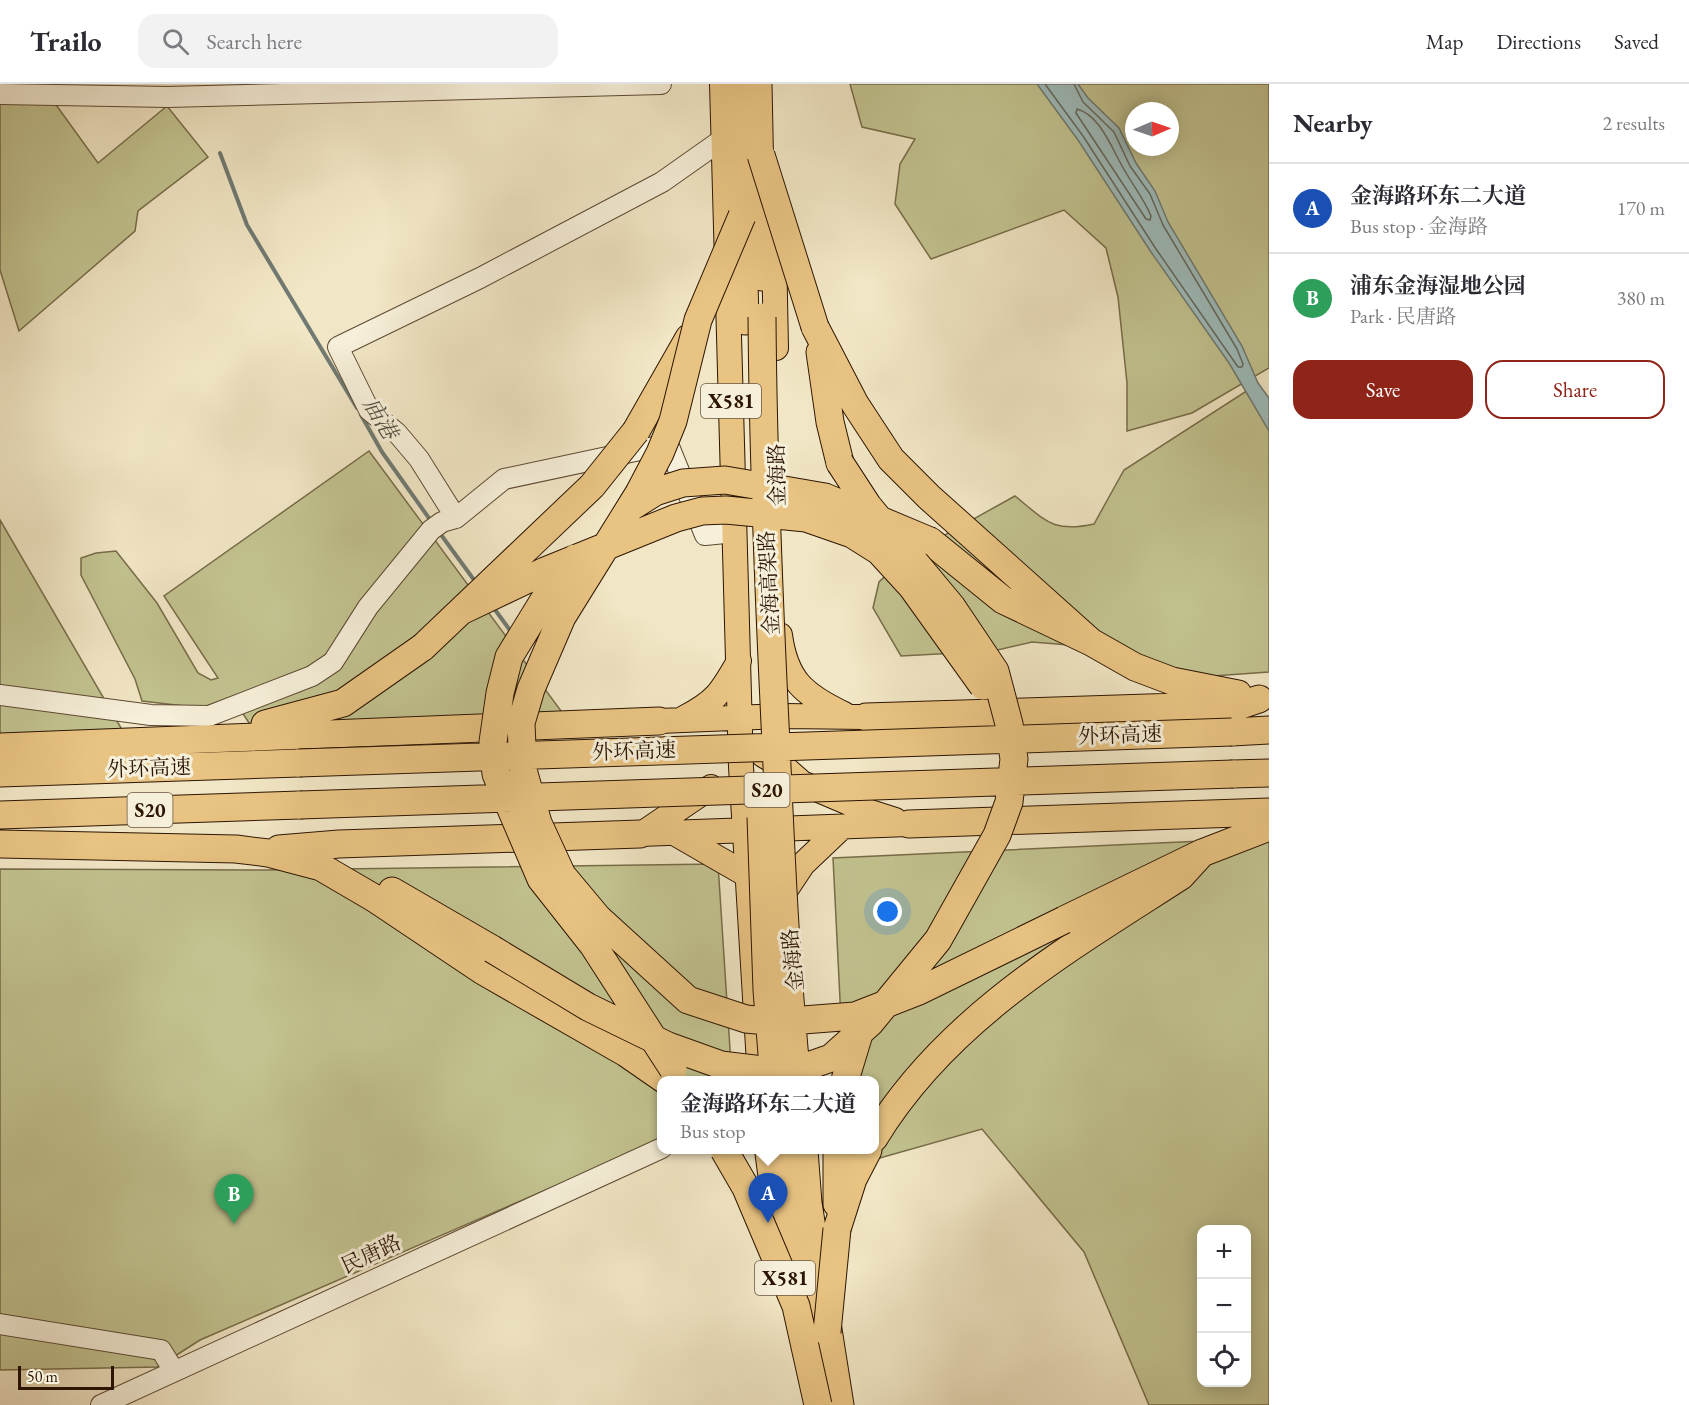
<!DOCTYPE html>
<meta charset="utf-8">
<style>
:root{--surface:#fff;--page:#f2f2f3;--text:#2b2b33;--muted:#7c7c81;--line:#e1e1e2;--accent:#8f2418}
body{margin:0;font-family:"EB Garamond","Noto Serif SC",serif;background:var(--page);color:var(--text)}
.controls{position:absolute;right:18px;bottom:18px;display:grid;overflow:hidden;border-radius:12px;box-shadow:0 3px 15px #0003}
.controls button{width:54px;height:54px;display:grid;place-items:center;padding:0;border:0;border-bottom:2px solid var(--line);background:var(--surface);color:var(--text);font:30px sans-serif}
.compass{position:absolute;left:1125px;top:18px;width:54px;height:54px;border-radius:50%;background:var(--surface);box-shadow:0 3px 15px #0003;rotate:88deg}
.scale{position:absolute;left:18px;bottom:15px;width:96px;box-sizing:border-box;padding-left:6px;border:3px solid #2c1501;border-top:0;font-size:16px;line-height:21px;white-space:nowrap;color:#2c1501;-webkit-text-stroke:4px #f6efd9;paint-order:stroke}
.you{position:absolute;left:888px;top:828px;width:21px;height:21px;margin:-15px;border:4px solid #fff;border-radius:50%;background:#1a73e8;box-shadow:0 0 0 9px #1a73e833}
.badge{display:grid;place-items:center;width:39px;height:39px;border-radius:50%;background:var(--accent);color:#fff;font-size:20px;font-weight:700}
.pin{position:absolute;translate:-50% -50px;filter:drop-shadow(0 2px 3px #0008)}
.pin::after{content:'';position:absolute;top:32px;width:21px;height:18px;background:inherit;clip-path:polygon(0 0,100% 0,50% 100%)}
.popup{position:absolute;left:657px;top:992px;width:222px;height:78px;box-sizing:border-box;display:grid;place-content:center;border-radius:12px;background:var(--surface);filter:drop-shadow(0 2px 4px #0005);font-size:20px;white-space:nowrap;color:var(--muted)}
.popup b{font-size:22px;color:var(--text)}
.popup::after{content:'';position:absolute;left:50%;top:100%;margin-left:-12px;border:12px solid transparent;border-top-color:var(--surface)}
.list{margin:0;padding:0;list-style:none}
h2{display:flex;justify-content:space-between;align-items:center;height:78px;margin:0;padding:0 24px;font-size:26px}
h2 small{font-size:20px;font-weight:400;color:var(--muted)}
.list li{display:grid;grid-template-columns:39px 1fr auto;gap:18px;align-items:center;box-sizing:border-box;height:90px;padding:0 24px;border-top:2px solid var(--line)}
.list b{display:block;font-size:22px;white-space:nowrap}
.list p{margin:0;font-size:20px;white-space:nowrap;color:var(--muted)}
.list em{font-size:20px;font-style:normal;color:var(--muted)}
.actions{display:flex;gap:12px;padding:18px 24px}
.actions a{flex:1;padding:14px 0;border:2px solid var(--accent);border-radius:18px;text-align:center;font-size:21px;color:var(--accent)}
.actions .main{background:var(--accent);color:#fff}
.icon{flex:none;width:33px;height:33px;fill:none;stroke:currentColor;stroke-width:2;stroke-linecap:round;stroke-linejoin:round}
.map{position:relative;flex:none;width:1269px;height:1321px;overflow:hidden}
header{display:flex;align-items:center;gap:36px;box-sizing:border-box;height:84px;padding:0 30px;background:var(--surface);border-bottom:2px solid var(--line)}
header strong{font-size:28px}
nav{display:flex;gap:33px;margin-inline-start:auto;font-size:21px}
.search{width:420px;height:54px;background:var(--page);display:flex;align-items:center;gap:15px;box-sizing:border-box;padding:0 21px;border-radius:18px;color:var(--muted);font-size:22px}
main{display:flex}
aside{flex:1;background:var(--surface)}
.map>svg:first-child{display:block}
.green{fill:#c2c390;stroke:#776c48;stroke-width:1.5;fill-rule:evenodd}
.water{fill:#9ebdbd;stroke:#707a72;stroke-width:1.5}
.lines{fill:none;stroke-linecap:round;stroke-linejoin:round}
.shore{stroke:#65695f;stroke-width:1.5}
.stream{stroke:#707a72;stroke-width:4}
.minor-casing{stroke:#5d4932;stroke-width:22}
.major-casing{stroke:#2c1501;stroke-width:26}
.highway-casing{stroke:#2c1501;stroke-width:29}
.minor{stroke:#f6efd9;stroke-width:20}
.major{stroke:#e8c382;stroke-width:24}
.highway{stroke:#e8c382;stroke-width:27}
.highway-bridge-casing{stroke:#2c1501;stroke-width:29;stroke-linecap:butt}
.highway-bridge{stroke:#e8c382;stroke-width:27}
.labels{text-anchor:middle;stroke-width:6;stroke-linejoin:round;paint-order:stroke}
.shield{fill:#f6efd9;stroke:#695642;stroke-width:1.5}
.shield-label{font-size:20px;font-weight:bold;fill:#2c1501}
.street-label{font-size:21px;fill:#2c1501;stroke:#f6efd9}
.water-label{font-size:22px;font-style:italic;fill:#545043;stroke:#f6efd9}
</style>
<header>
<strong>Trailo</strong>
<div class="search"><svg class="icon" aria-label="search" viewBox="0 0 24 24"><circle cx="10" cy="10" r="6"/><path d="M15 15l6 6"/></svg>Search here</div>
<nav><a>Map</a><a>Directions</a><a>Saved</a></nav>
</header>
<main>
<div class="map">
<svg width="1269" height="1321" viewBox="0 0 1269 1321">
<rect width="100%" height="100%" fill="#f1e6c5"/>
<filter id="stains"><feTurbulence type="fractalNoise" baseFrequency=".00333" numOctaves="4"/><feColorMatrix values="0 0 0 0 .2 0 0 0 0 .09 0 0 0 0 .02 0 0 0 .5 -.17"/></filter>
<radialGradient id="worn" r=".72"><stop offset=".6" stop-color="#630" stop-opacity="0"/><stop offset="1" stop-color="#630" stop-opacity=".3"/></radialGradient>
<!-- green -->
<path class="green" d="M 0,0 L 41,0 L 98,79 L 167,22 L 208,73 L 138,127 L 135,147 L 19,247 L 0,186 Z
M 850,0 L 1269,0 L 1269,284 L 1192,329 L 1127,347 L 1127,299 L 1118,213 L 1106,164 L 1064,126 L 931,175 L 895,120 L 900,80 L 915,55 L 862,43 ZM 1134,27 L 1170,27 L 1170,63 L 1134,63 Z
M 1248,306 L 1269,341 L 1269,588 L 1143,597 L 1131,566 L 1032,558 L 993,567 L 901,572 L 873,524 L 879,498 L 905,473 L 1015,412 C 1046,437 1053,449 1094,440 L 1124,386 Z
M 369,367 L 567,635 L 253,645 L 232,613 L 201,624 L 142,617 L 135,595 L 81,491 L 81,474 L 96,469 L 116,467 L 157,519 L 198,589 L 211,596 L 218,594 L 164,512 Z
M 0,436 L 124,649 L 0,653 Z
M 1269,754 L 1269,1321 L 1149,1321 L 1084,1168 L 982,1045 L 848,1083 L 847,1066 L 874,1066 L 874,996 L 844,996 L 833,774 ZM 1202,1146 L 1246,1146 L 1246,1298 L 1202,1298 Z
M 718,780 L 732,996 L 662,996 L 661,1056 L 200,1256 L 158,1283 L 0,1286 L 0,785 L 264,786 Z"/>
<!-- water -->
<path class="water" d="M 1037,0 L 1078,0 L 1088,14 L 1119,44 L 1136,79 L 1155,107 L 1168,138 L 1242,262 L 1258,299 L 1269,314 L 1269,347 L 1229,279 L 1151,168 L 1078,56 Z"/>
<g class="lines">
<!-- shore -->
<path class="shore" d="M 1045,0 L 1083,52 L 1156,165 L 1238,283 L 1242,283 L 1243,280 L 1237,265 L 1163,141 L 1150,110 L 1130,82 L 1114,48 L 1083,18 L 1074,0
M 1077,25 C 1101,31 1113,68 1125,87 C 1134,103 1144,115 1151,132 L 1150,136 L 1146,135 L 1076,29 Z"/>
<!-- stream -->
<path class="stream" d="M 220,69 L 247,141 L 357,324
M 361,331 L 382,368 L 431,437
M 439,448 L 477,500
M 493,523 L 512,549"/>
<defs>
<path id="minor" d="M 0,10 L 168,13 L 661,0
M 456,434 L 419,375 L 397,349 L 369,326 L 338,263 L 480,194 L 662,98 L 723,55
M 0,611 L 151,631 L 209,632 L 312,592 L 333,578 L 368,523 L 431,446 L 442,438 L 456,434 L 504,395 L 668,360 L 705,451 L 735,448
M 0,1240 L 161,1266 L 174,1287
M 101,1321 L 662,1064"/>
<path id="major" d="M 722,0 L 741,683 L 760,996
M 774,164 L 776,264
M 780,551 C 786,596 804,611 844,630
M 684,634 C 717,617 721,608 739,577
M 659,637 L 783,632 L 866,633
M 763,671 L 785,684 L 802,699 L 870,728 L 895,736
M 643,749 L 711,703
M 640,750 L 909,740
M 676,750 L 747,791
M 785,807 L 803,780 L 842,743
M 767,1066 L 781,1170"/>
<path id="highway" d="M 739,0 L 745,237
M 758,0 L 762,193
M 815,243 L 855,320 L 891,375 L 929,413 L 1091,558
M 820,268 L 830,338 L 840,379
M 636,347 L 689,254
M 930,457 L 1003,516 L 1091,558 L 1135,583 L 1172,597 L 1238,610
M 866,633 L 1241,621 L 1259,615
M 265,640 L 343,619 L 423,563
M 1232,648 L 1269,646
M 0,663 L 659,637
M 0,689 L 299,679
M 1233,690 L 1269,689
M 0,731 L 300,721
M 909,740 L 1269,728
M 0,760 L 236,765 L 268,769 L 321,783 L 374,814 L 483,887 L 626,969 L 665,996
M 279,765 L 339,760 L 640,750
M 392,807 L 492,865
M 1064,836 L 1202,769 L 1269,743
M 874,1054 C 946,935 1068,865 1181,792 L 1202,769
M 781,1066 L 806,1234
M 804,1066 L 808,1119 L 840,1321
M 837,1066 L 837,1120
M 837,1145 L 853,1095 L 868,1066"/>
</defs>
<!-- minor casing -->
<use href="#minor" class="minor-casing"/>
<!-- major casing -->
<use href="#major" class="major-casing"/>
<!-- highway casing -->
<use href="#highway" class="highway-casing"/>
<!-- minor -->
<use href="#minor" class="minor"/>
<!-- major -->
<use href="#major" class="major"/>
<!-- highway -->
<use href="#highway" class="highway"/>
<defs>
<path id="highway-bridge" d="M 761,71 L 815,243
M 742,132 L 698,236 L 673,337 L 660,369 L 639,409 L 562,533 L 531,605 L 521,639 L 523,686 L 538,739 L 562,791 L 598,834 L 688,916 L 746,935 L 777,938 L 855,932 L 919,907 L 1064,836
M 762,233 C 763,376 769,518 776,660 C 781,773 786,885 797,996
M 631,423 L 655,408 L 683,399 L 725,396 L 825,413 L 930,457
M 575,474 L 547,511 L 509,573 L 500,609 L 493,658 L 496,690 L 541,795 L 593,861 L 673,985
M 461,527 L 545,487 L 676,434 L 702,427 L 726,426 L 806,434 L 852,450 L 879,467 L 912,503 L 983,602
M 423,563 L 592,402 L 636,347
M 299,679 L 1232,648
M 300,721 L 1233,690
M 761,733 L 767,906 L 774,996
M 492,865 L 588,923 L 668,962 L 721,981 L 788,989 L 831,974 L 870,939 L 938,856 L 997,751 L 1009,718 L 1014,675 L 1009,640 L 995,587 L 952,523 L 868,422 L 840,379
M 845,996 L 859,950
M 724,1066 L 746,1104 L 796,1222 L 818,1321
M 827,1248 L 837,1145"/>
</defs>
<!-- highway-bridge casing -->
<use href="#highway-bridge" class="highway-bridge-casing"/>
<!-- highway-bridge -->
<use href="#highway-bridge" class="highway-bridge"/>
</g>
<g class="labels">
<!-- shield labels -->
<g class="shield">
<rect x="701" y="300" width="60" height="34" rx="4.5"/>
<rect x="744.5" y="689" width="45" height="34" rx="4.5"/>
<rect x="127.5" y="709" width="45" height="34" rx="4.5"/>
<rect x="755" y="1177" width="60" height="34" rx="4.5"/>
</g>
<g class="shield-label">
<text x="731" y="324">X581</text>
<text x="767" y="713">S20</text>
<text x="150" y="733">S20</text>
<text x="785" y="1201">X581</text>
</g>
<!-- street labels -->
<g class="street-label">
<text transform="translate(777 391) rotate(-91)" y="7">金海路</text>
<text transform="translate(769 499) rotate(-93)" y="7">金海高架路</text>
<text transform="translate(1120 651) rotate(-2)" y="7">外环高速</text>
<text transform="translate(634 667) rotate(-2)" y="7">外环高速</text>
<text transform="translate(149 684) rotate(-2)" y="7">外环高速</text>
<text transform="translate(793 876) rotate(-96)" y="7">金海路</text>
<text transform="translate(371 1170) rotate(-25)" y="7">民唐路</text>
</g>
<!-- water labels -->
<g class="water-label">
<text transform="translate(381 334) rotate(59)" y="8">庙港</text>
</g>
</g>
<rect width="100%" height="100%" filter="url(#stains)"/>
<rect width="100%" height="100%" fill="url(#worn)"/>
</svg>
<div class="controls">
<button>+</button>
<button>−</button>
<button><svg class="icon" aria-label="locate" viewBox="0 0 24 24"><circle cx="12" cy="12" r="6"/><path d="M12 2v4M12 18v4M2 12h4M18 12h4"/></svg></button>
</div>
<svg class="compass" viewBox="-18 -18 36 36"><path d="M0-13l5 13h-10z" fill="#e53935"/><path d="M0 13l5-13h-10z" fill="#7c7c81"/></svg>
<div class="scale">50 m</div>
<div class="you"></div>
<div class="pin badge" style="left:768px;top:1139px;background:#1a4fb4">A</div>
<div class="popup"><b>金海路环东二大道</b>Bus stop</div>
<div class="pin badge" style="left:234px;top:1140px;background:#2e9e5b">B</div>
</div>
<aside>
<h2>Nearby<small>2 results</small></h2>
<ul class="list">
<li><span class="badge" style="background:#1a4fb4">A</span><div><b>金海路环东二大道</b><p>Bus stop · 金海路</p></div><em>170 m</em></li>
<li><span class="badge" style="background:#2e9e5b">B</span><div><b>浦东金海湿地公园</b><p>Park · 民唐路</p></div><em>380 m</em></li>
</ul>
<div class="actions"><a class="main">Save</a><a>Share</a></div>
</aside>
</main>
